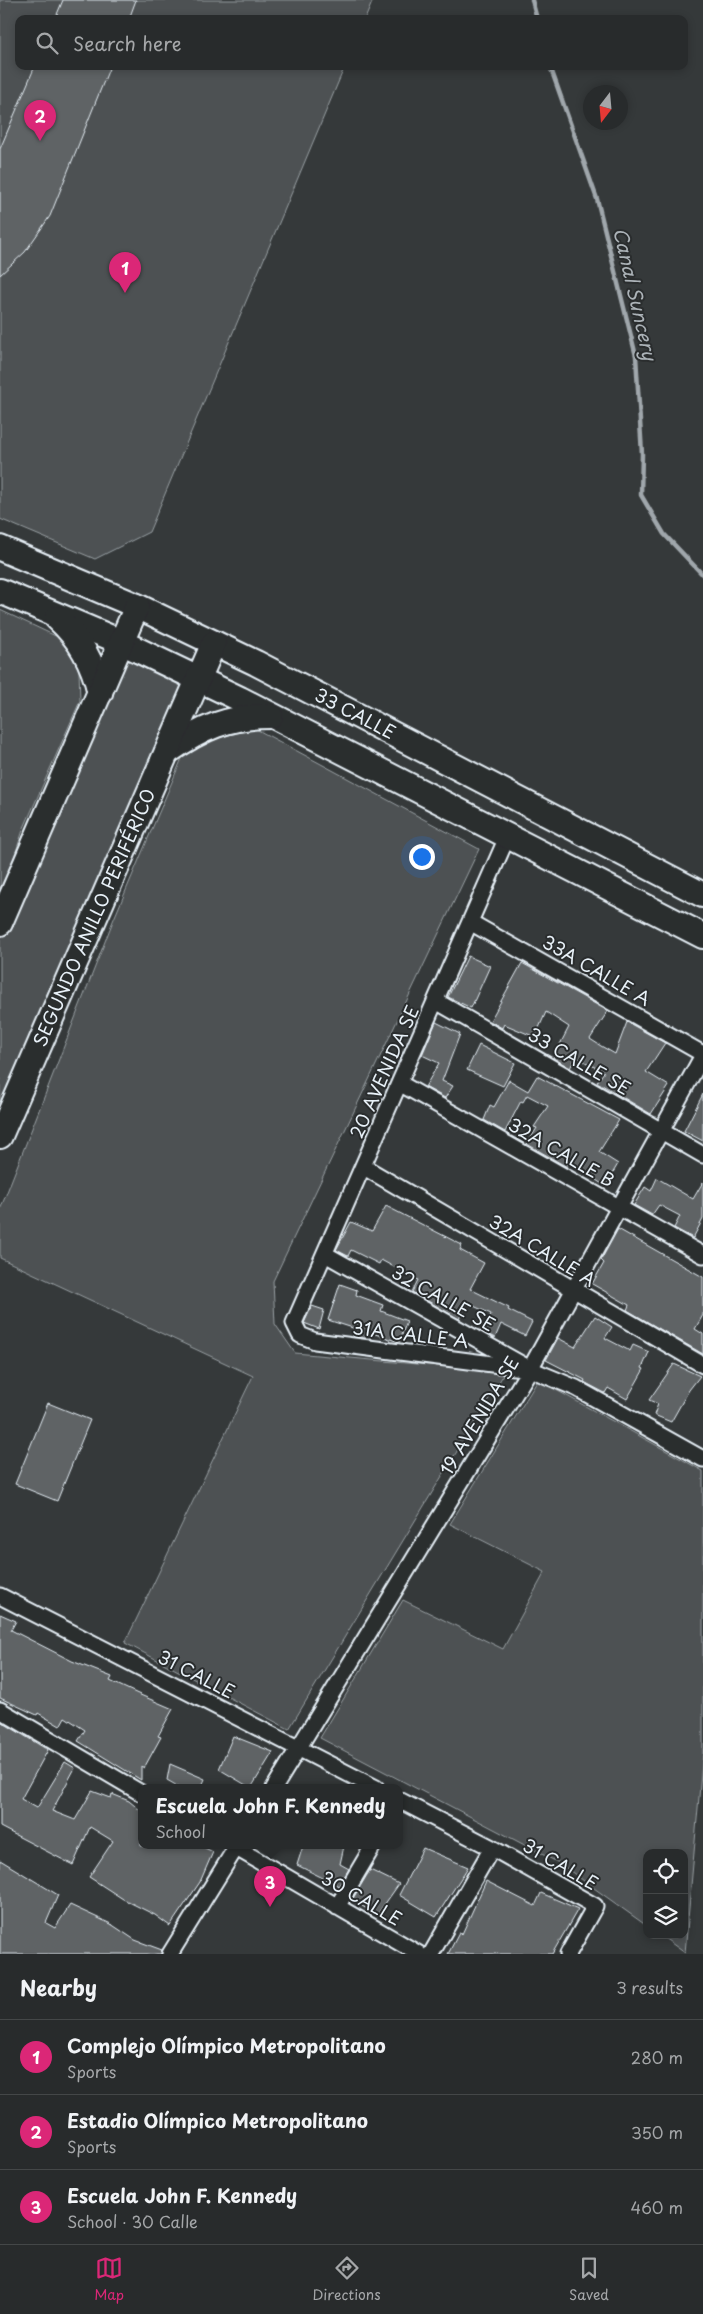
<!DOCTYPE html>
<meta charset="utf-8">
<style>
:root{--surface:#282b2c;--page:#303334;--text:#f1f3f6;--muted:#a5a7a9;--line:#444748;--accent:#db2777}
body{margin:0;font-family:"Playpen Sans",sans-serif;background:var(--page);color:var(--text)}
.controls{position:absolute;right:15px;bottom:15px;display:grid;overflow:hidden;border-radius:10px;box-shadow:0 2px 8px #0003}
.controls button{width:45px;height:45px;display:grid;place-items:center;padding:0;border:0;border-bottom:1px solid var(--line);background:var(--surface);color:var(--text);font:25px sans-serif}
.compass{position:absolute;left:583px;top:85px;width:45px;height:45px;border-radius:50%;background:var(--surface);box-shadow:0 2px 8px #0003;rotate:196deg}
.you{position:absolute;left:421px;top:856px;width:18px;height:18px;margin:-12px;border:4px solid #fff;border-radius:50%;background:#1a73e8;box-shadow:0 0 0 8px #1a73e833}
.badge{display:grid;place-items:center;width:32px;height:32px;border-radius:50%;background:var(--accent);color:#fff;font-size:16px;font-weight:700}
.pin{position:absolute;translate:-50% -41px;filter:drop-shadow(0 1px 2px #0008)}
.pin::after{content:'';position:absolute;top:26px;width:18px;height:15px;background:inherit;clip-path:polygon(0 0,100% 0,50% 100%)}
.popup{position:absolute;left:138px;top:1784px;width:265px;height:65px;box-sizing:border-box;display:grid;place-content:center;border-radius:10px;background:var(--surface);filter:drop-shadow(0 1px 4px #0005);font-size:16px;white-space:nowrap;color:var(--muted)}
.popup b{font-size:19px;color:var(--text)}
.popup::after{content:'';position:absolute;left:50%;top:100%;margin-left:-10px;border:10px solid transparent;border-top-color:var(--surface)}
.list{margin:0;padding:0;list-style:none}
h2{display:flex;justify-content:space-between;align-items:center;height:65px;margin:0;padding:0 20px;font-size:21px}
h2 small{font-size:16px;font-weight:400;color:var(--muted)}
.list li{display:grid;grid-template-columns:32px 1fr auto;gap:15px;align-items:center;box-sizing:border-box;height:75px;padding:0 20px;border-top:1px solid var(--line)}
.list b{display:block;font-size:19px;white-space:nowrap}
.list p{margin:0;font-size:16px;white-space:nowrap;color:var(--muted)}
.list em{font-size:16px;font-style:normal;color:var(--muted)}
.icon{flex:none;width:28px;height:28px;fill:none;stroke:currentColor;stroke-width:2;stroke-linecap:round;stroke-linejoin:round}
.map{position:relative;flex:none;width:703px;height:1954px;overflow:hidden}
.search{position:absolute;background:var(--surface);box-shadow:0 2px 8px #0003;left:15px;right:15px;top:15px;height:55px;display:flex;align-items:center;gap:12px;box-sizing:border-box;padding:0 18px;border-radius:10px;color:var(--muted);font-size:19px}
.sheet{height:290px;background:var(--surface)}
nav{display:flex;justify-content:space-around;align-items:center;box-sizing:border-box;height:70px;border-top:1px solid var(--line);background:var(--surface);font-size:14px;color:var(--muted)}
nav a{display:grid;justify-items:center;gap:2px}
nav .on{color:var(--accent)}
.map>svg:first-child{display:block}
.green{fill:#4d5152;stroke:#9aa1a5}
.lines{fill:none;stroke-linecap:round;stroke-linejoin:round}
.stream{stroke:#a0a7ac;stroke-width:4.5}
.building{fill:#5f6365;stroke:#e8f1f8}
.minor-casing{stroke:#e8f1f8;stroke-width:19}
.primary-casing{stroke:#e8f1f8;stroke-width:28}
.minor{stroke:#2a2d2e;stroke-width:15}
.primary{stroke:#2a2d2e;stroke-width:24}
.labels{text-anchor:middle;stroke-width:4;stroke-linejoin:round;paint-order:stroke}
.street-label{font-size:18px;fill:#e8f1f8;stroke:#2a2d2e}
.water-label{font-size:19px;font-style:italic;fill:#acb3b8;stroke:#2a2d2e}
</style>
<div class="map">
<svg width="703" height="1954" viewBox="0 0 703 1954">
<rect width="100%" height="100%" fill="#35393a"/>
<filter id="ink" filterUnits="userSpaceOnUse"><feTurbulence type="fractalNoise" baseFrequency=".02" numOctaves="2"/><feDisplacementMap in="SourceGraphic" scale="10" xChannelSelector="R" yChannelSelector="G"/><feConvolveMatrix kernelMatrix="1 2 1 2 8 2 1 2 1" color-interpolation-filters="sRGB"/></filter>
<g filter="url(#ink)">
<!-- green -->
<path class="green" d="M 0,0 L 373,0 L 365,19 L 19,19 L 19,66 L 345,66 L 149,532 L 95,559 L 0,519 Z
M 0,610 L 62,639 L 71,651 L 79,670 L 80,701 L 23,830 L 0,900 Z
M 122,644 L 195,677 L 0,1134 L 0,935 Z
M 256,729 L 479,849 L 273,1281 L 275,1324 L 295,1353 L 505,1372 L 289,1729 L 125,1643 L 253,1376 L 0,1258 L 0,1210 L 113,921 L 188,744 Z
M 538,1380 L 703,1471 L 703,1752 L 685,1953 L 660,1935 L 684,1935 L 684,1853 L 647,1853 L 647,1926 L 559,1863 L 320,1738 L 403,1600 L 503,1649 L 545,1572 L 450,1524 Z"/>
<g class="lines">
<!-- stream -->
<path class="stream" d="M 532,0 L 537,19
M 550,66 L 597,199 L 636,356 L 642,454 L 641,495 L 664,534 L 703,575"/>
</g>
<!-- building -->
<path class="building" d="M 63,0 L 136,0 L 129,19 L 55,19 Z
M 35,66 L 110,66 L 50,216 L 25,252 L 0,275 L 0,149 Z
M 468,956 L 490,966 L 471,1008 L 448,997 Z
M 522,963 L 608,1011 L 590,1039 L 601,1046 L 615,1054 L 627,1022 L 665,1043 L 646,1072 L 669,1086 L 651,1114 L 597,1082 L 604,1072 L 576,1057 L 570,1068 L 553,1058 L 569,1027 L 546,1012 L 535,1037 L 504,1024 L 502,1028 L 490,1021 Z
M 436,1022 L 460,1034 L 442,1081 L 453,1086 L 445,1098 L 425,1087 L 439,1063 L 422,1055 Z
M 479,1045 L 515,1063 L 503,1086 L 467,1070 Z
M 537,1076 L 619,1120 L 599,1152 L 618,1164 L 605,1186 L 569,1162 L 567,1167 L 527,1144 L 537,1128 L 534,1127 L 548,1106 L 527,1095 L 523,1102 L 521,1101 L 505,1132 L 484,1120 L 490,1105 L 494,1107 L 509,1080 L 528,1091 Z
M 703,1094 L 703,1141 L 684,1131 Z
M 657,1178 L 693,1199 L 703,1182 L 703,1219 L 693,1238 L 674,1228 L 680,1216 L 659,1205 L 652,1215 L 634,1205 L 645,1187 L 651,1191 Z
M 386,1206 L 462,1245 L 460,1250 L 484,1263 L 470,1289 L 509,1308 L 508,1310 L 532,1322 L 525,1336 L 501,1324 L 495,1338 L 483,1332 L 491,1314 L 467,1303 L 459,1319 L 412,1292 L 418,1280 L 381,1260 L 379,1264 L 351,1250 L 348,1256 L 336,1250 L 351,1222 L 372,1231 Z
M 618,1229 L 703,1277 L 703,1315 L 695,1329 L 703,1334 L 703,1354 L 627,1310 L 629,1305 L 592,1284 L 604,1263 L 601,1260 Z
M 340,1284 L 357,1290 L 356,1295 L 383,1305 L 381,1311 L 407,1321 L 399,1342 L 372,1333 L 370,1339 L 353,1336 L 356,1329 L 328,1320 Z
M 312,1306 L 324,1310 L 319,1329 L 304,1323 Z
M 595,1316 L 612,1327 L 605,1338 L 630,1351 L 633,1345 L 649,1352 L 642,1368 L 644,1369 L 627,1399 L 608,1388 L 605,1393 L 584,1382 L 585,1380 L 546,1360 L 558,1338 L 575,1347 Z
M 674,1364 L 700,1376 L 689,1390 L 671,1422 L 654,1415 L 658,1404 L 649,1400 Z
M 48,1403 L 90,1420 L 57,1501 L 15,1484 Z
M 0,1614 L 16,1621 L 11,1630 L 72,1661 L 112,1677 L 110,1681 L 138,1694 L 173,1709 L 158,1736 L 161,1737 L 144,1768 L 141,1766 L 141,1780 L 78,1741 L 85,1730 L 65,1717 L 60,1726 L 38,1713 L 37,1715 L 0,1698 Z
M 0,1721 L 48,1750 L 21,1799 L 37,1808 L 65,1762 L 75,1768 L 52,1811 L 75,1820 L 92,1791 L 111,1798 L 112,1794 L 129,1801 L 141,1811 L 141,1846 L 201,1846 L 213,1852 L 200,1882 L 170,1926 L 155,1915 L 123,1899 L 89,1877 L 113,1841 L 90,1827 L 73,1865 L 0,1827 Z
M 233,1736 L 273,1752 L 251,1788 L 219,1769 Z
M 170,1764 L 205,1779 L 201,1788 L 181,1788 L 167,1780 Z
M 303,1846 L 344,1846 L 340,1864 L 349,1869 L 339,1886 L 297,1865 Z
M 423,1848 L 468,1867 L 436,1917 L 399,1895 Z
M 0,1860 L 58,1895 L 46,1923 L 55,1928 L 70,1905 L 111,1924 L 135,1940 L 162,1950 L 161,1954 L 0,1954 Z
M 370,1870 L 399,1884 L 377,1915 L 352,1900 Z
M 486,1881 L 535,1906 L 541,1893 L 578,1909 L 552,1954 L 448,1954 L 459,1933 L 462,1934 Z"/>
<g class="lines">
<defs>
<path id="minor" d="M 508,835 L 294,1323 L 300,1335 L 315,1341 L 530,1369
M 470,922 L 703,1054
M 436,1001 L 703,1155
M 401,1084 L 703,1255
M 364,1167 L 703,1365
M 325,1254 L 530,1369 L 576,1388 L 703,1459
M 0,1596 L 376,1788
M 0,1710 L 141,1793
M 274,1788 L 530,1369 L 703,1055
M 399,1800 L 492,1848 L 595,1906 L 568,1954
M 233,1846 L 419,1954
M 337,1907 L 373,1846
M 170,1954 L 237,1846
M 431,1954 L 492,1848"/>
<g id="primary">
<path id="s1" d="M 0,548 L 137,606 L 256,663 L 703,895"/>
<path d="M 0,591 L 121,642 L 240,699 L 703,936"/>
<path d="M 57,618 C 80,639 93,662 100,693"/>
<path d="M 167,752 C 202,728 228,716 271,716"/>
<path d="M 0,923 L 137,606"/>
<path id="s2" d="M 0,1136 L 214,643"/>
</g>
</defs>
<!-- minor casing -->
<use href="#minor" class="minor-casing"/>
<!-- primary casing -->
<use href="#primary" class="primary-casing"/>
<!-- minor -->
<use href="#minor" class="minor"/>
<!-- primary -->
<use href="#primary" class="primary"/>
</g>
</g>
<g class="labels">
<!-- street labels -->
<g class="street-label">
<text dy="6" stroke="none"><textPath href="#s1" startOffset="392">33 CALLE</textPath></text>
<text dy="6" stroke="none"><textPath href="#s2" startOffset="238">SEGUNDO ANILLO PERIFÉRICO</textPath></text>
<text transform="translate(596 971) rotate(30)" y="6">33A CALLE A</text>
<text transform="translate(579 1062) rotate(30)" y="6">33 CALLE SE</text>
<text transform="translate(385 1072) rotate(-66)" y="6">20 AVENIDA SE</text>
<text transform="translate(561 1153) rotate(30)" y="6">32A CALLE B</text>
<text transform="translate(542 1251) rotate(31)" y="6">32A CALLE A</text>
<text transform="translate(443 1299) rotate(29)" y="6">32 CALLE SE</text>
<text transform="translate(410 1335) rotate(7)" y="6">31A CALLE A</text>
<text transform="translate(480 1416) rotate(-59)" y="6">19 AVENIDA SE</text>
<text transform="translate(196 1675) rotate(27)" y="6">31 CALLE</text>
<text transform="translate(560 1865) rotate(30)" y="6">31 CALLE</text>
<text transform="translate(361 1899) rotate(30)" y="6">30 CALLE</text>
</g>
<!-- water labels -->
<g class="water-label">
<text transform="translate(635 294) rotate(77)" y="7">Canal Suncery</text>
</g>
</g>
</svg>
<div class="controls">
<button><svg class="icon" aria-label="locate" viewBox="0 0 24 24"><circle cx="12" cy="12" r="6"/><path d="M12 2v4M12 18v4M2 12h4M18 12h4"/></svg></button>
<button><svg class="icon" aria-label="layers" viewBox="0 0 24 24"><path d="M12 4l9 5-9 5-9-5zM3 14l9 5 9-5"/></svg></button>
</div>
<svg class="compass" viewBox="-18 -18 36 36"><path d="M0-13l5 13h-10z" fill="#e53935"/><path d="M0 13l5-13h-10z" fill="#a5a7a9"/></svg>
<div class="you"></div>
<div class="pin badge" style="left:125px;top:293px">1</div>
<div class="pin badge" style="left:40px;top:141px">2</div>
<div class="pin badge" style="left:270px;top:1907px">3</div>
<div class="popup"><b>Escuela John F. Kennedy</b>School</div>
<div class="search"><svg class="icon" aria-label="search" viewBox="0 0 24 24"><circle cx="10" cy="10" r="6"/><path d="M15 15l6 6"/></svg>Search here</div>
</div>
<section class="sheet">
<h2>Nearby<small>3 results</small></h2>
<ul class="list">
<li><span class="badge">1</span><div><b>Complejo Olímpico Metropolitano</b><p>Sports</p></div><em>280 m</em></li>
<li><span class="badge">2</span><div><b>Estadio Olímpico Metropolitano</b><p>Sports</p></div><em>350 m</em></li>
<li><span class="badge">3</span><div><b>Escuela John F. Kennedy</b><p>School · 30 Calle</p></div><em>460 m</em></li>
</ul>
</section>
<nav>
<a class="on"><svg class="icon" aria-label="map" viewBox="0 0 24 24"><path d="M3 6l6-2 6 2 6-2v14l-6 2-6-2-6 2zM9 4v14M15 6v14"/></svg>Map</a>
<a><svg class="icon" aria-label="directions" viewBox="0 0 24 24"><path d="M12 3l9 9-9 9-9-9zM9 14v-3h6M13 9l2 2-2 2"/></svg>Directions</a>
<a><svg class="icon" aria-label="saved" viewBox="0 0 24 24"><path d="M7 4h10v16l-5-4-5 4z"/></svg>Saved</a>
</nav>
